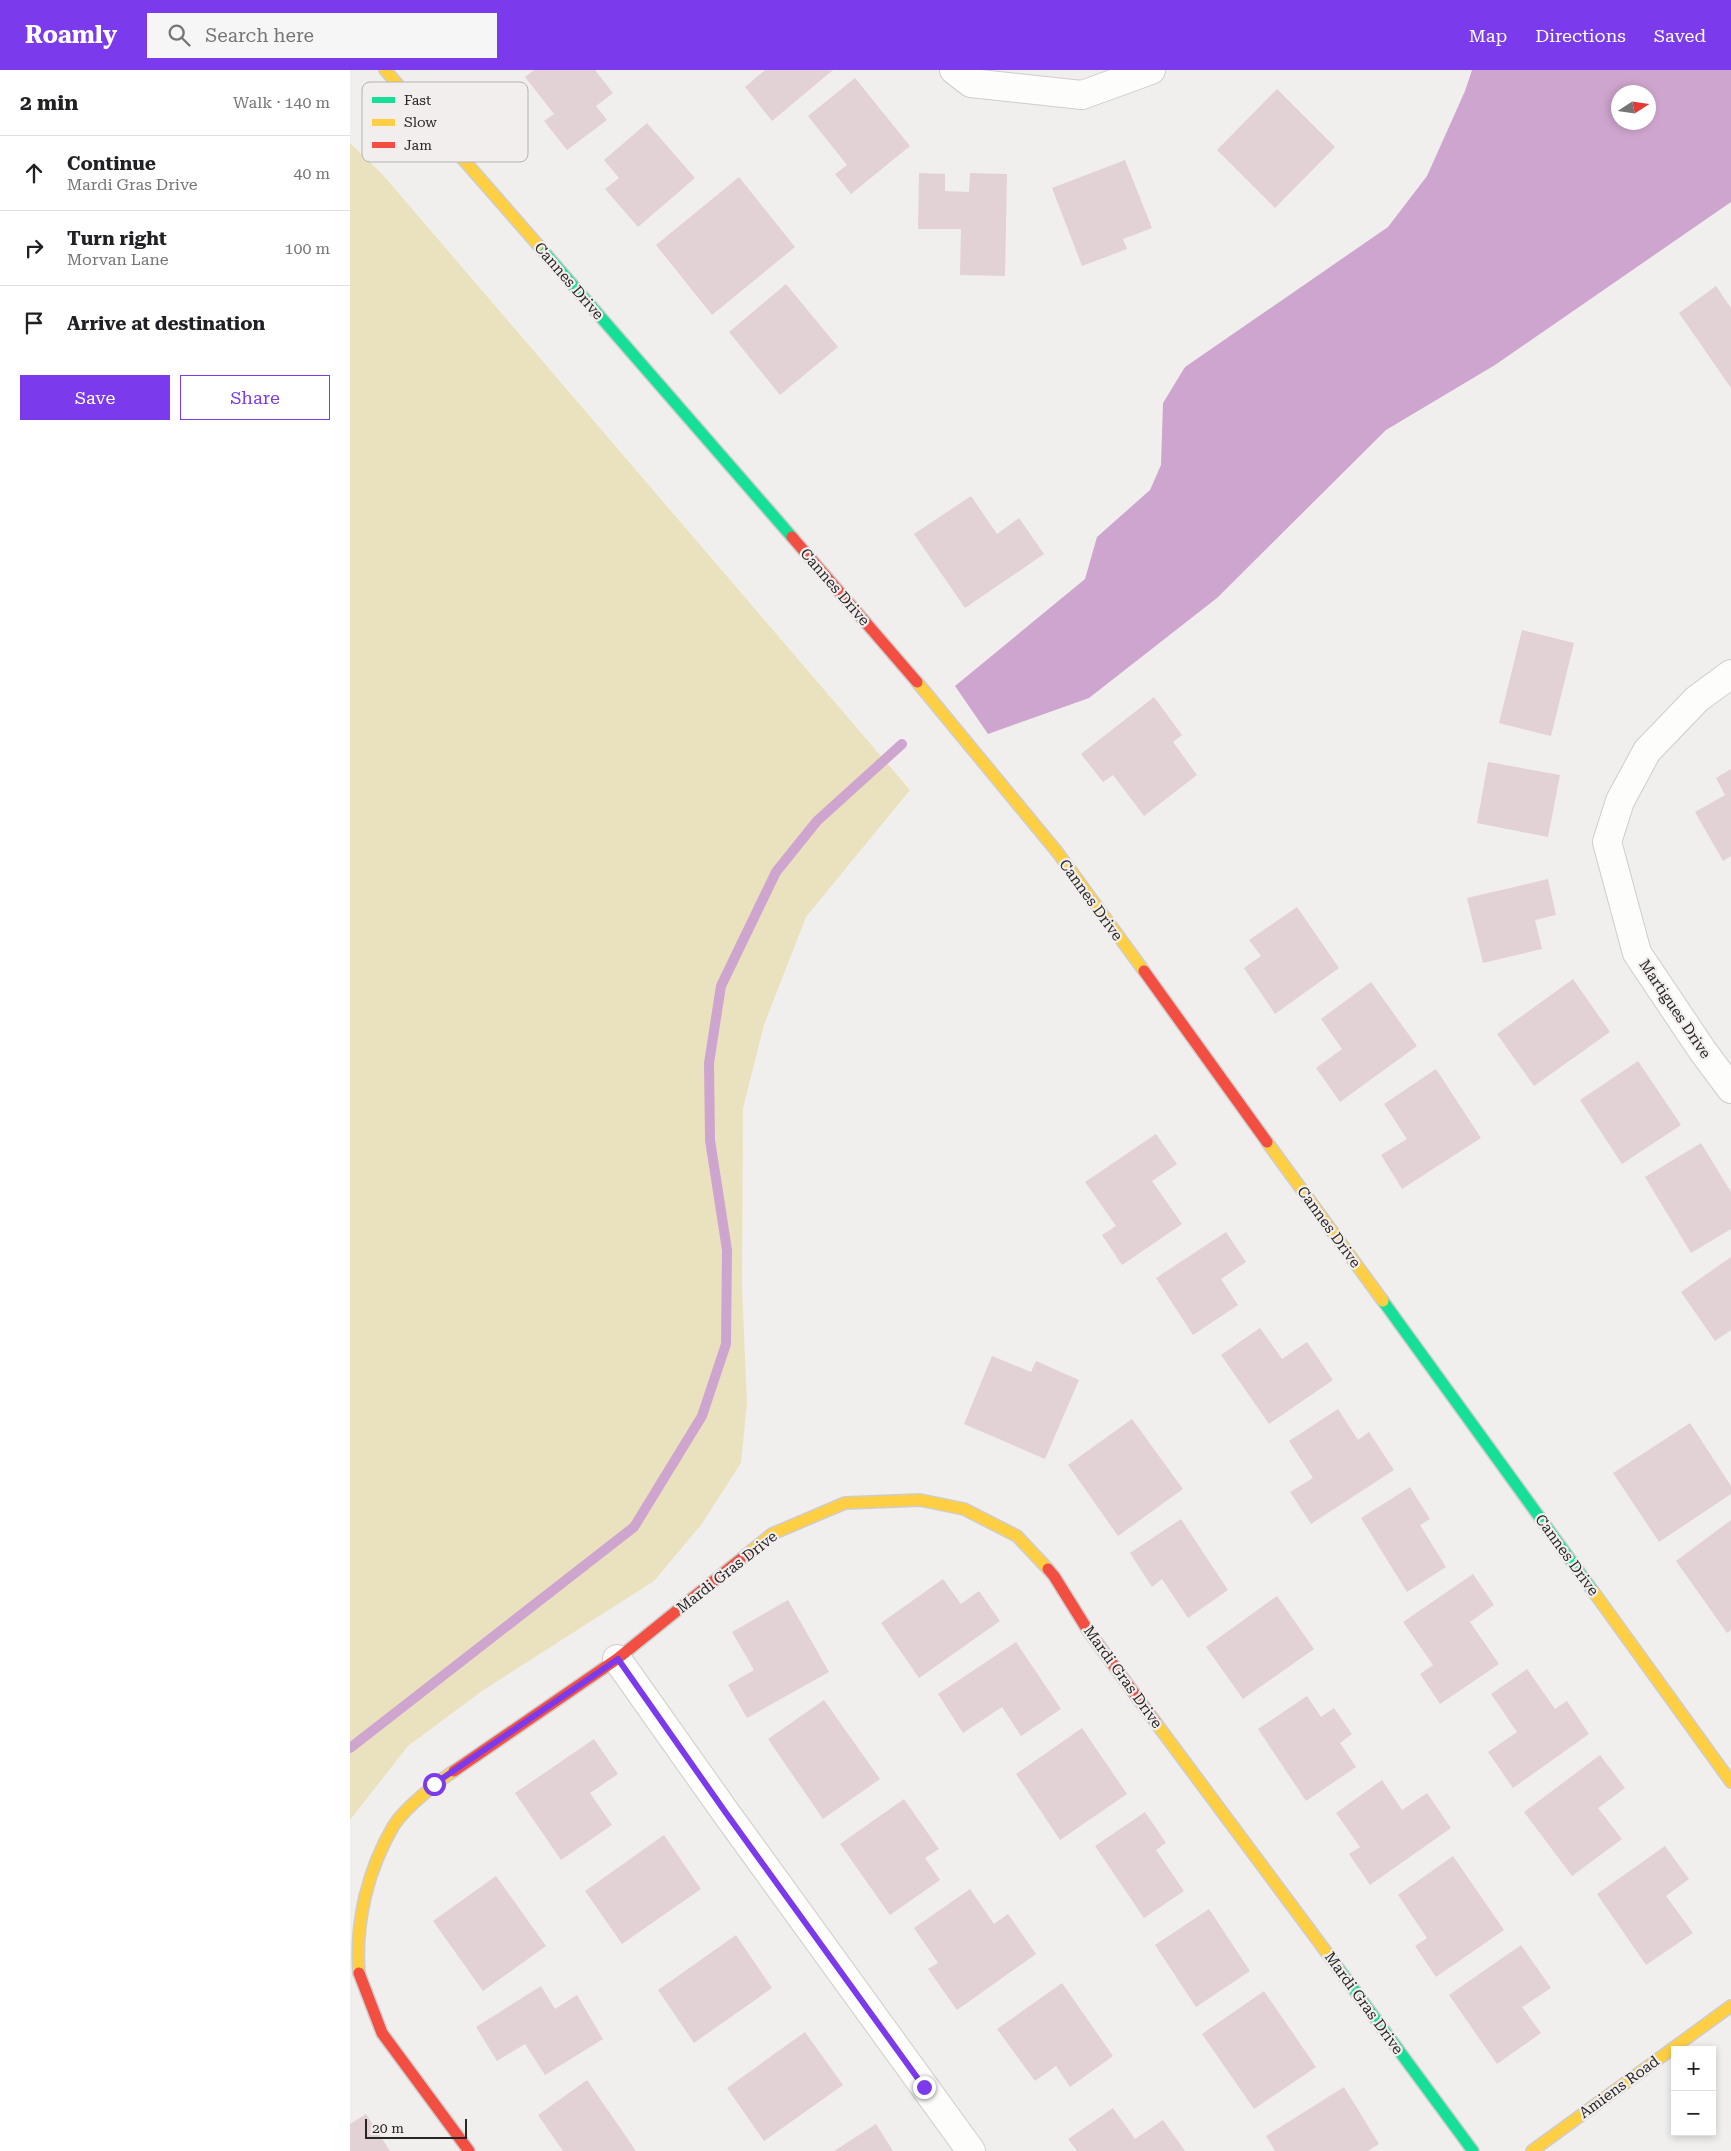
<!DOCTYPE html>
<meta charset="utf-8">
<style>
:root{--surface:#fff;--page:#f6f6f6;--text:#202124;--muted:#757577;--line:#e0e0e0;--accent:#7c3aed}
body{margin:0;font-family:"Roboto Serif",serif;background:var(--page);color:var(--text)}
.controls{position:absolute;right:15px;bottom:15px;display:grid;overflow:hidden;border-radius:0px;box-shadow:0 2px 8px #0003}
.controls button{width:45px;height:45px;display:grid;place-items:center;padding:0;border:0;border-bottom:1px solid var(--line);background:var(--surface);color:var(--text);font:25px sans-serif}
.compass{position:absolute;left:1261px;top:15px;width:45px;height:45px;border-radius:50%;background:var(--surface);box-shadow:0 2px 8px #0003;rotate:78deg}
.scale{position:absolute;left:15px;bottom:12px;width:102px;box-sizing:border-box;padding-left:5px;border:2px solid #282726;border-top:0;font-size:14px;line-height:18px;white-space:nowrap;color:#282726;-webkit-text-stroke:4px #f2eeed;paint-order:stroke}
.stop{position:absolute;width:15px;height:15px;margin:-11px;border:4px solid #7c3aed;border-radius:50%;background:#fff}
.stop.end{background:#7c3aed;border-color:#fff;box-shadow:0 1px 5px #0008}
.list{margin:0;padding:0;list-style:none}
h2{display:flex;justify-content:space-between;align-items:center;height:65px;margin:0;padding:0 20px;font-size:21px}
h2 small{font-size:16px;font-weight:400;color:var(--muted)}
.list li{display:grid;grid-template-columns:32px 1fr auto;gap:15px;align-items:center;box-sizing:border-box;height:75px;padding:0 20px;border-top:1px solid var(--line)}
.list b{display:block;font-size:19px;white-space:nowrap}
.list p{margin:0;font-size:16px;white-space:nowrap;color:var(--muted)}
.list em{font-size:16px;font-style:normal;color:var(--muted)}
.actions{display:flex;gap:10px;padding:15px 20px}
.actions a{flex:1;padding:11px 0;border:1px solid var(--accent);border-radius:0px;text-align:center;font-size:18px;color:var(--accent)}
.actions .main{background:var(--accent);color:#fff}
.icon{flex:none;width:28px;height:28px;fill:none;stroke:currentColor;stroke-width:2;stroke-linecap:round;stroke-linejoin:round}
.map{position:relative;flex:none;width:1381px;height:2081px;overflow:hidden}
header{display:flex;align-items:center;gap:30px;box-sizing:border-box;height:70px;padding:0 25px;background:var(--accent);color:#fff}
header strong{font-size:24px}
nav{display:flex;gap:28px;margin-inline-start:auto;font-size:18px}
.search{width:350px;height:45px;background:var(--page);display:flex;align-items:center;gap:12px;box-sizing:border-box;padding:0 18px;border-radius:0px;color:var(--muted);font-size:19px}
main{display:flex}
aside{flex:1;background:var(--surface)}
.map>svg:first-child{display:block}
.green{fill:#eae2be}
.water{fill:#cea5ce;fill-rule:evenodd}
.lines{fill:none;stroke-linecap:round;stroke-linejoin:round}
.stream{stroke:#cea5ce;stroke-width:10}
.building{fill:#e2d1d5}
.street-casing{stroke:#cecdcc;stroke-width:30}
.fast-casing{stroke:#cecdcc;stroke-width:14}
.slow-casing{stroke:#cecdcc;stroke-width:14}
.jam-casing{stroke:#cecdcc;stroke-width:14}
.street{stroke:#fdfdfc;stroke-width:28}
.fast{stroke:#16e098;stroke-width:11}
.slow{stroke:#ffcf43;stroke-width:11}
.jam{stroke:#f24e42;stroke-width:11}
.route{stroke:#7c3aed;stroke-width:6}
.labels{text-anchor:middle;stroke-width:4.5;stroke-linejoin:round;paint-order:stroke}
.street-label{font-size:15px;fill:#282726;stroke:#f2eeed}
.key{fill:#f2eeed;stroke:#b5b2b1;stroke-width:1}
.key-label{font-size:14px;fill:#282726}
</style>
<header>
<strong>Roamly</strong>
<div class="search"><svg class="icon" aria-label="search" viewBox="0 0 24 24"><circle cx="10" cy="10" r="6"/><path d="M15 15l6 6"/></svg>Search here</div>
<nav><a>Map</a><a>Directions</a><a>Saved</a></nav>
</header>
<main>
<aside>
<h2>2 min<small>Walk · 140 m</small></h2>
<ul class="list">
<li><svg class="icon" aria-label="ahead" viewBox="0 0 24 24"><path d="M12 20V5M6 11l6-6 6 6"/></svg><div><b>Continue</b><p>Mardi Gras Drive</p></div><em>40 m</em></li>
<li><svg class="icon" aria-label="right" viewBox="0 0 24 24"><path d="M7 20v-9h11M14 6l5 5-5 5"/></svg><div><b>Turn right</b><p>Morvan Lane</p></div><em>100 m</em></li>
<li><svg class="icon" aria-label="arrive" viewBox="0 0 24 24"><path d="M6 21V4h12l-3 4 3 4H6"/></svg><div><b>Arrive at destination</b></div></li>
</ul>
<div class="actions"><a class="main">Save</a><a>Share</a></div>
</aside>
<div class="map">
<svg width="1381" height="2081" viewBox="0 0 1381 2081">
<rect width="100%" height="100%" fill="#f1efee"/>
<!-- green -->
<path class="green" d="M 0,73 L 33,105 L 560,720 L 456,847 L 414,955 L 393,1038 L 392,1216 L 397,1333 L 391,1393 L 351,1455 L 304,1511 L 132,1621 L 58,1676 L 0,1750 Z"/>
<!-- water -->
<path class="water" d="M 1122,0 L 1381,0 L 1381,132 L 1145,295 L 1036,360 L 867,528 L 739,628 L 638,664 L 605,616 L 735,509 L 747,467 L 800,420 L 811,395 L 813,333 L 835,297 L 1038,157 L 1077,106 L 1115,21 ZM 1268,22 L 1298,22 L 1298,52 L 1268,52 Z"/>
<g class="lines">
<!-- stream -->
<path class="stream" d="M 0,1678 L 284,1457 L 352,1346 L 376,1274 L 377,1180 L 360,1070 L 359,993 L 371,916 L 426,802 L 467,751 L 552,674"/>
</g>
<!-- building -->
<path class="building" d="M 184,0 L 245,0 L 263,23 L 246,36 L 257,50 L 217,80 L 194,51 L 204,44 L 175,7 Z
M 415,0 L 483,0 L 422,51 L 395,17 Z
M 505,8 L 560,76 L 501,124 L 485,104 L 497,95 L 458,46 Z
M 927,19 L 985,77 L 925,138 L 867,80 Z
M 297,53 L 345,108 L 288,157 L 255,119 L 269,108 L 254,90 Z
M 775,90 L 802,158 L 773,169 L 777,179 L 732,196 L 702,118 Z
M 569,103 L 595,104 L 595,121 L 619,122 L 620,103 L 657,104 L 655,206 L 610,205 L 611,159 L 568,159 Z
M 389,107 L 445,177 L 362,245 L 306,175 Z
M 436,214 L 488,277 L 430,325 L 379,262 Z
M 1366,216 L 1381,238 L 1381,318 L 1329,243 Z
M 621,426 L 647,464 L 669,448 L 694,484 L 615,538 L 564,464 Z
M 1172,560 L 1224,573 L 1201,666 L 1149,653 Z
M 804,627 L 832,665 L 823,672 L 847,705 L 794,746 L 763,705 L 753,712 L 731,684 Z
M 1138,692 L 1210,705 L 1198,767 L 1127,753 Z
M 1381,699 L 1381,786 L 1373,791 L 1345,742 L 1375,725 L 1366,708 Z
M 1198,809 L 1206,845 L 1185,850 L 1192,879 L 1133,893 L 1117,828 Z
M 947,837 L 989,898 L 925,944 L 894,898 L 911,886 L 899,870 Z
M 1223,909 L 1260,962 L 1184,1016 L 1147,964 Z
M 1021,912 L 1067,976 L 990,1032 L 966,998 L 992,979 L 971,949 Z
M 1288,991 L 1331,1055 L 1272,1094 L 1230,1030 Z
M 1086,999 L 1131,1068 L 1052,1119 L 1031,1085 L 1057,1069 L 1034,1034 Z
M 806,1064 L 827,1094 L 802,1111 L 832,1154 L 772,1195 L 752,1165 L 766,1156 L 735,1112 Z
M 1351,1073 L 1381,1122 L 1381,1159 L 1341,1183 L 1295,1107 Z
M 876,1162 L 896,1192 L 871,1209 L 888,1235 L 843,1265 L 806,1208 Z
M 1381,1187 L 1381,1260 L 1365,1271 L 1331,1222 Z
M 910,1258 L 932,1289 L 957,1272 L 983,1310 L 919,1354 L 871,1285 Z
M 642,1286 L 681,1302 L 686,1291 L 729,1310 L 695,1389 L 614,1354 Z
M 988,1339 L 1008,1370 L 1019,1362 L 1044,1400 L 961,1454 L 940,1422 L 963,1408 L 939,1371 Z
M 782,1349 L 833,1419 L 768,1466 L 718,1395 Z
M 1340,1353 L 1381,1416 L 1381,1424 L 1309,1472 L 1263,1403 Z
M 1060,1417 L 1080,1449 L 1070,1455 L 1096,1497 L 1057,1522 L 1011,1448 Z
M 831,1449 L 878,1520 L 838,1548 L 812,1509 L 802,1517 L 780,1483 Z
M 1381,1450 L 1381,1560 L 1377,1563 L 1326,1491 Z
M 1123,1504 L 1144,1535 L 1120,1552 L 1149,1594 L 1090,1634 L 1070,1604 L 1083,1595 L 1053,1552 Z
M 593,1509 L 611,1534 L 629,1521 L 650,1551 L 569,1608 L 531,1553 Z
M 927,1526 L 964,1579 L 893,1629 L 856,1577 Z
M 438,1530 L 479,1602 L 397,1648 L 378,1615 L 404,1600 L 382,1562 Z
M 666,1572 L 711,1639 L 671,1666 L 652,1637 L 613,1663 L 588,1624 Z
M 1177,1599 L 1205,1639 L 1217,1631 L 1239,1664 L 1163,1718 L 1138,1682 L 1167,1662 L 1141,1624 Z
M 957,1626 L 971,1647 L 984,1638 L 1002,1664 L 990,1673 L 1006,1697 L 956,1731 L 908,1659 Z
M 474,1630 L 530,1709 L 473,1749 L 418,1669 Z
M 732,1658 L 777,1724 L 710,1770 L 666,1704 Z
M 244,1669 L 268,1704 L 240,1723 L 262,1755 L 211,1790 L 165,1723 Z
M 1250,1685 L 1275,1718 L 1248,1738 L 1272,1769 L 1222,1806 L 1174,1742 Z
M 1032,1710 L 1052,1740 L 1077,1723 L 1101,1758 L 1020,1815 L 999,1784 L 1010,1777 L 986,1743 Z
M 554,1729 L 589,1779 L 575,1788 L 590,1810 L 540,1845 L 490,1774 Z
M 795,1742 L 816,1773 L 806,1780 L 834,1821 L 794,1848 L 745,1776 Z
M 314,1765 L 351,1819 L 272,1874 L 235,1821 Z
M 1315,1776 L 1339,1809 L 1316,1826 L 1343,1863 L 1296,1895 L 1247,1824 Z
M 1103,1786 L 1154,1860 L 1086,1907 L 1065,1876 L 1077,1868 L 1048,1825 Z
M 146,1806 L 196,1876 L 133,1921 L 83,1851 Z
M 620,1819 L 644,1854 L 658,1844 L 686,1884 L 607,1940 L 578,1899 L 588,1893 L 564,1858 Z
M 859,1839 L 900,1901 L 846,1937 L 805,1875 Z
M 386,1865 L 422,1918 L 344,1973 L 308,1920 Z
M 1171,1875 L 1201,1918 L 1172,1937 L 1191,1963 L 1147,1994 L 1099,1925 Z
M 712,1913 L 763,1986 L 720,2017 L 706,1996 L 685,2011 L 647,1959 Z
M 191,1916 L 205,1939 L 227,1925 L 253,1969 L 195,2005 L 175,1974 L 147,1991 L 126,1957 Z
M 914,1921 L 966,1997 L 904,2039 L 852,1964 Z
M 455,1962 L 493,2015 L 414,2071 L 377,2018 Z
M 237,2010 L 286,2081 L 213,2081 L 188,2045 Z
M 994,2017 L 1029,2074 L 1018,2081 L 925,2081 L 916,2066 Z
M 763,2038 L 785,2069 L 813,2050 L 835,2081 L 727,2081 L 718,2069 Z
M 16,2044 L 40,2081 L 0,2081 L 0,2054 Z
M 526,2054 L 543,2081 L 484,2081 Z"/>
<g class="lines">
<defs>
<path id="street" d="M 604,0 L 621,13 L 732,25 L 801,0
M 1381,604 L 1347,629 L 1297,681 L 1270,731 L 1257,772 L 1287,883 L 1352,980 L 1381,1019
M 267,1589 L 376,1743 L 621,2081"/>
<path id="fast" d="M 188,175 L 442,467
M 1033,1231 L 1243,1521
M 980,1887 L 1123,2081"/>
<path id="slow" d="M 35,0 L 188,175
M 567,612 L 708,783 L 794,901
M 917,1072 L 1033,1231
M 396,1485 L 422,1464 L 495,1433 L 570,1430 L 614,1439 L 667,1466 L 698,1499
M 1243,1521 L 1381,1712
M 806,1653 L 980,1887
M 9,1903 C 5,1851 18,1799 44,1755 C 55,1738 87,1712 104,1701
M 1182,2081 L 1381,1936"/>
<path id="jam" d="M 442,467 L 567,612
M 794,901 L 917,1072
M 698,1499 L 704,1506 L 737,1559 L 806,1653
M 104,1701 L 267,1589 L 396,1485
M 9,1903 L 32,1963 L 119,2081"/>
</defs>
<!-- street casing -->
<use href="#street" class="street-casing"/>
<!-- fast casing -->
<use href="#fast" class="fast-casing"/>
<!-- slow casing -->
<use href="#slow" class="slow-casing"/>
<!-- jam casing -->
<use href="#jam" class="jam-casing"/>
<!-- street -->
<use href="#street" class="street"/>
<!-- fast -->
<use href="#fast" class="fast"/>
<!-- slow -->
<use href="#slow" class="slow"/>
<!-- jam -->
<use href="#jam" class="jam"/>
</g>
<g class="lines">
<!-- route -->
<path class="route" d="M 84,1714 L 268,1589 L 376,1743 L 574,2017"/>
</g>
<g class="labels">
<!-- street labels -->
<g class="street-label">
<text transform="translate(219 211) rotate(49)" y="5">Cannes Drive</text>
<text transform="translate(485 517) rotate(49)" y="5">Cannes Drive</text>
<text transform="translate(741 830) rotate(54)" y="5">Cannes Drive</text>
<text transform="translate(1325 939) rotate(56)" y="5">Martigues Drive</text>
<text transform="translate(979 1157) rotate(54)" y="5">Cannes Drive</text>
<text transform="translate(1217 1485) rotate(54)" y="5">Cannes Drive</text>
<text transform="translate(377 1502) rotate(-38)" y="5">Mardi Gras Drive</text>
<text transform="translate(773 1607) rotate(54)" y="5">Mardi Gras Drive</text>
<text transform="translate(1014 1933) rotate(54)" y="5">Mardi Gras Drive</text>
<text transform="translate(1269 2017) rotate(-36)" y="5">Amiens Road</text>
</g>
</g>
<!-- legend -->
<rect x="12" y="12" width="166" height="80" rx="8" class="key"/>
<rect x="22" y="27" width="23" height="6" fill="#16e098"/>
<rect x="22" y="49" width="23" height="7" fill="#ffcf43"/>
<rect x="22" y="72" width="23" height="6" fill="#f24e42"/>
<g class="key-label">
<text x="54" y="35">Fast</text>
<text x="54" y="57">Slow</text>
<text x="54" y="80">Jam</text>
</g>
</svg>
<div class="controls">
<button>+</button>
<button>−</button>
</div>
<svg class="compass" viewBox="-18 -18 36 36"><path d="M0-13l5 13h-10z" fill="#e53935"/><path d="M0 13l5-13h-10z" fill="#757577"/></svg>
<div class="scale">20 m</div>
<div class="stop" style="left:84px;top:1714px"></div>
<div class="stop end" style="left:574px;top:2017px"></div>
</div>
</main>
